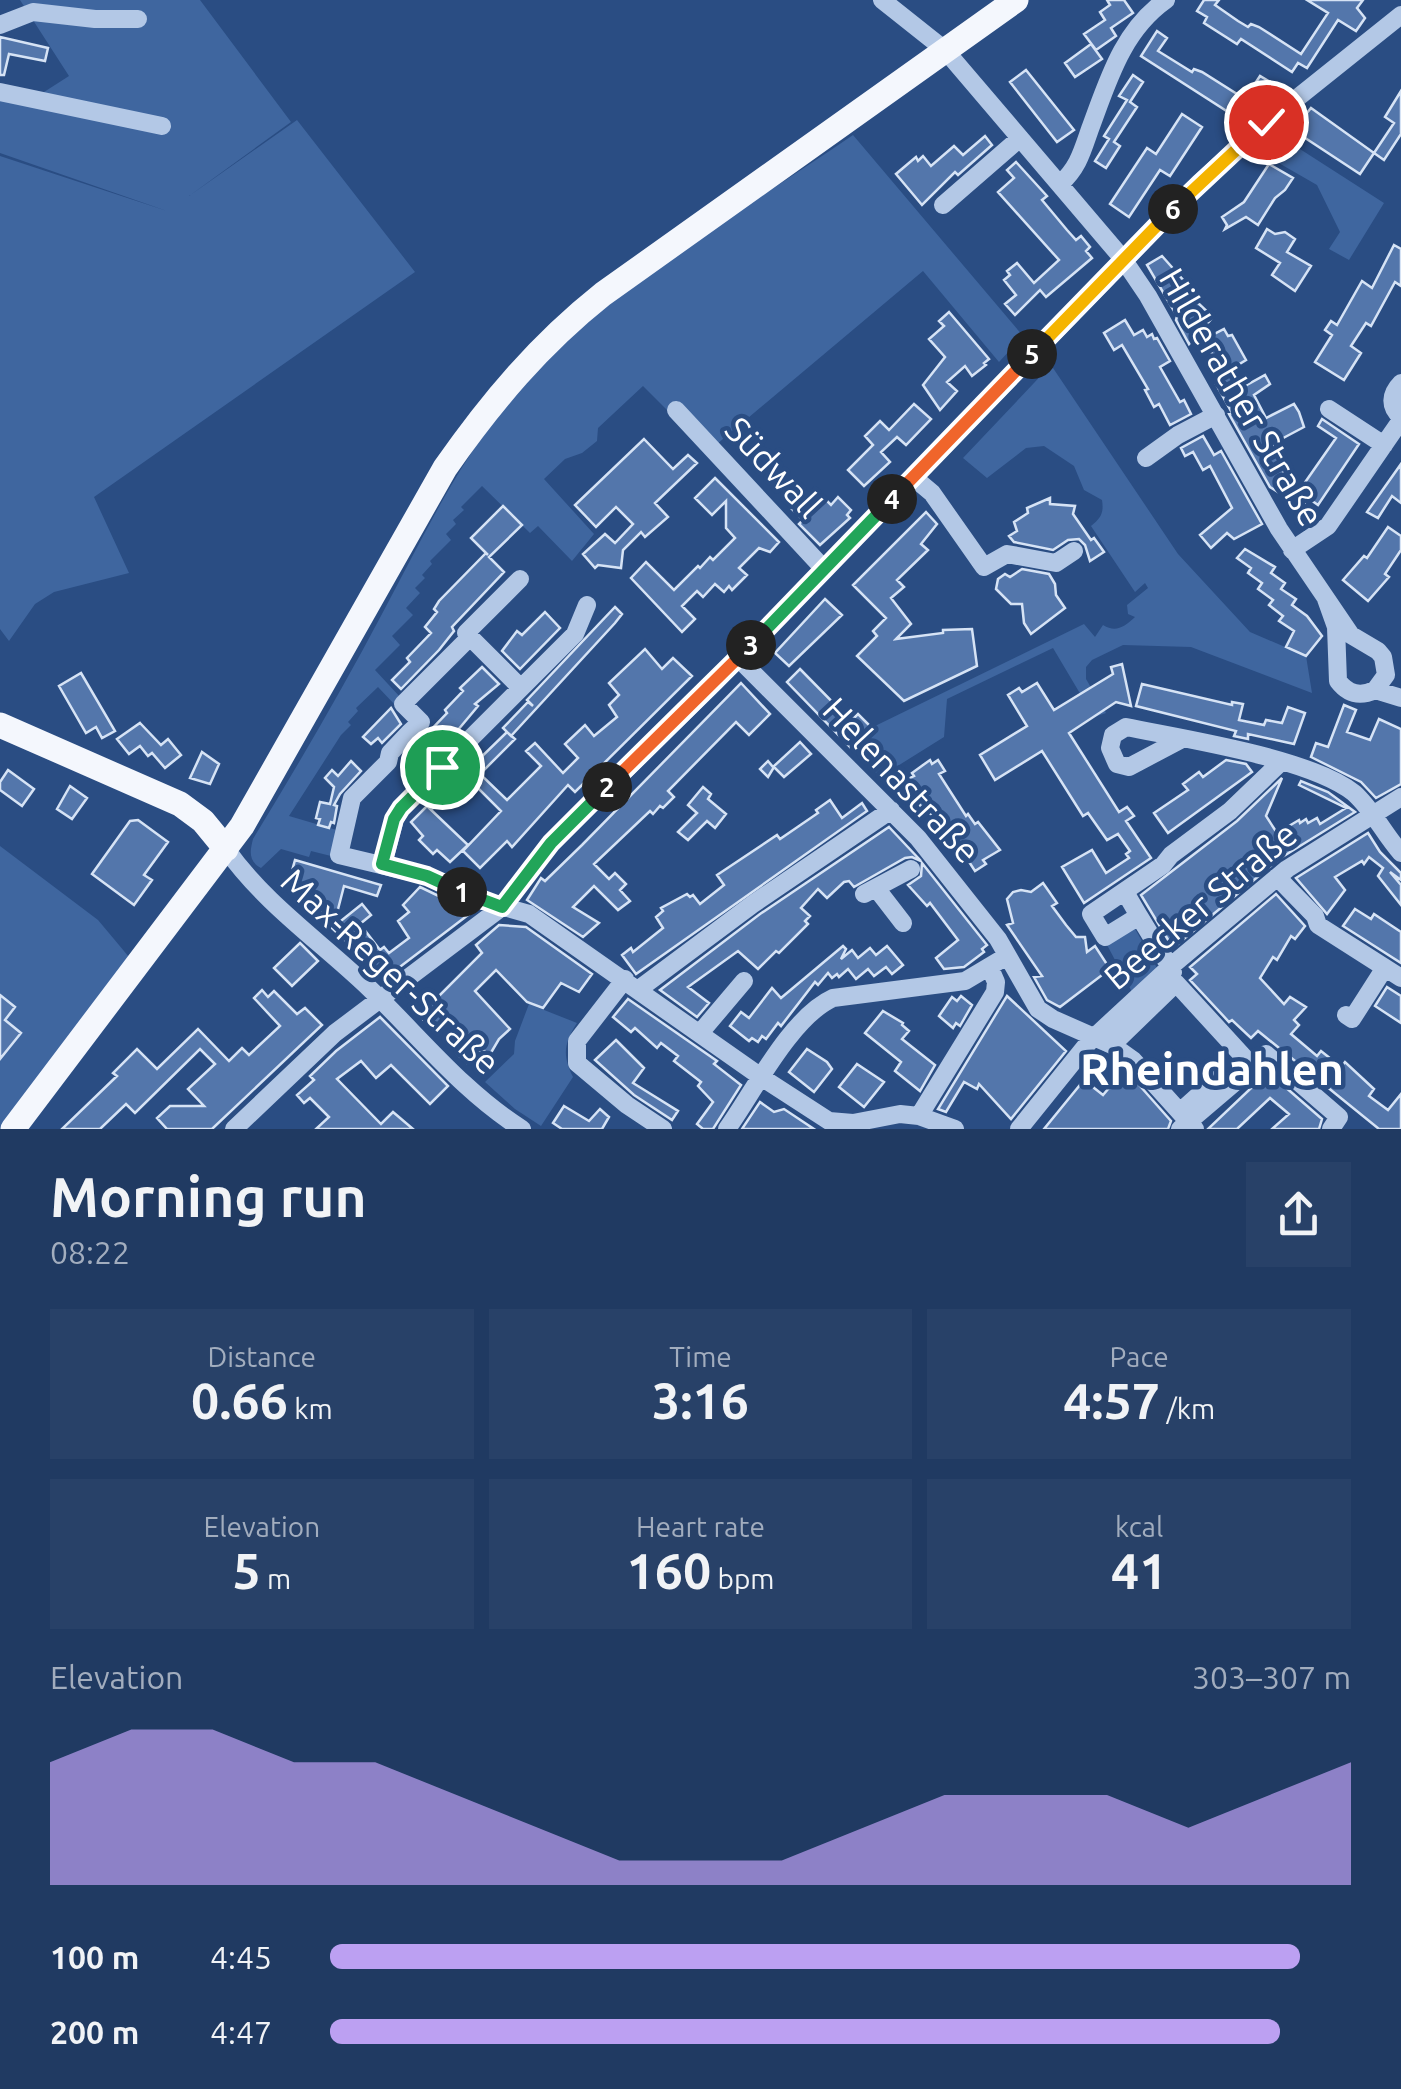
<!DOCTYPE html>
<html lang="en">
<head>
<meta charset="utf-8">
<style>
	body { margin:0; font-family:Ubuntu,sans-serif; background:#284168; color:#f1f3f6; height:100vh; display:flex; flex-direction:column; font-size:38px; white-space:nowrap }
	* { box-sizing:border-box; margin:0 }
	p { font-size:32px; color:#a2adbe }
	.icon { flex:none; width:55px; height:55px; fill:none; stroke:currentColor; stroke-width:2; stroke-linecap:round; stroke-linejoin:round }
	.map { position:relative; height:1129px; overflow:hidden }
	.sheet { display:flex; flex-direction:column; background:#203a62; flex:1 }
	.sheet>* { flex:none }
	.pin { position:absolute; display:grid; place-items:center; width:85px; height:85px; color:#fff; margin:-42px; border:5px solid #fff; border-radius:50%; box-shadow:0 2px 10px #0007 }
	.km { position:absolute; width:50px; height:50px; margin:-25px; border-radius:50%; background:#222; color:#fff; font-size:28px; line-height:50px; text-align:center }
	.round { display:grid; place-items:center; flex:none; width:105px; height:105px; border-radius:0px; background:#284168 }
	.summary { display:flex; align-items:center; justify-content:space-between; height:170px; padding:0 50px }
	h1 { font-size:55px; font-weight:600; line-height:75px }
	.metrics { display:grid; grid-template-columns:repeat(3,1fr); gap:15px; height:170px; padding:10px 50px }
	.metrics div { display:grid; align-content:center; border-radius:0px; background:#284168; text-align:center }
	.metrics b { font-size:50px; font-weight:600 }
	.metrics small { font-size:28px; font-weight:400 }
	.metrics p { font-size:28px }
	.chart { height:280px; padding:20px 50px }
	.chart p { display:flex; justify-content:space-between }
	.chart svg { width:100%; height:180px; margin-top:10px; fill:#bca0f2; opacity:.7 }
	ul { padding:0 50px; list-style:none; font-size:32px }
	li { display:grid; grid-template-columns:160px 120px 1fr; align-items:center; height:75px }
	li i { height:25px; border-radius:12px; background:#bca0f2 }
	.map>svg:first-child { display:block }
	.green { fill:#3f669f }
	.building { fill:#5376ab; stroke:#d6e3f5; stroke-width:2.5 }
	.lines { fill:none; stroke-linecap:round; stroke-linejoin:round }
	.minor { stroke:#b3c8e6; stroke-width:18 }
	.major { stroke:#f4f7fd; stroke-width:25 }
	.split-1-casing { stroke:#fff; stroke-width:20 }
	.split-2-casing { stroke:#fff; stroke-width:20 }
	.split-3-casing { stroke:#fff; stroke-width:20 }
	.split-4-casing { stroke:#fff; stroke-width:20 }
	.split-5-casing { stroke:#fff; stroke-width:20 }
	.split-6-casing { stroke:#fff; stroke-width:20 }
	.split-7-casing { stroke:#fff; stroke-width:20 }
	.split-1 { stroke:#22a559; stroke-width:12 }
	.split-2 { stroke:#22a559; stroke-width:12 }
	.split-3 { stroke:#f0652b; stroke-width:12 }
	.split-4 { stroke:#22a559; stroke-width:12 }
	.split-5 { stroke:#f0652b; stroke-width:12 }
	.split-6 { stroke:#f5b400; stroke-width:12 }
	.split-7 { stroke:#f5b400; stroke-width:12 }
	.labels { text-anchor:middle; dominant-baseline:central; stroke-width:9; stroke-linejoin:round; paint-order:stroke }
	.street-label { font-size:35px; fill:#fff; stroke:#2a4d83 }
	.district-label { font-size:45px; font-weight:bold; fill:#fff; stroke:#2a4d83 }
</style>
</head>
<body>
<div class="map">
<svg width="1401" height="1129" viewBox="0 0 1401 1129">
	<rect width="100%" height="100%" fill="#2a4d83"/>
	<path class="green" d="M20,0h180l91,122 -102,74 108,-76 118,152 -321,225 35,76 -75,19 -19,12 -26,37 -9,-12v-473l167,55 -167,-58v-59l30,7 39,-25z
		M1275,133l109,70 -35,57 -20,-11 11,-17 -23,-47 -61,-35z
		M853,135l170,201 -24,26 -76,-91 -206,173 -39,-43 -11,9 -24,-24 -45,42 -1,13 -15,12 -17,6 -21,20 50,55 -22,27 -34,-35 -8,7 -48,-47 -21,21 3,3 -11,10 3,4 -10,10 5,6 -21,21 2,3 -10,11 3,3 -10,10 5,5 -14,15 7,7 -21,21 8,9 -25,25 26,28 -6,7 -17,-18 -22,21 2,3 -10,11 3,3 -10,10 -52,81 51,15 -9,25 -20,-5 -2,6 -28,-8 -20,19c-13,-7 -11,-17 -8,-29 45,-74 89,-149 129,-225 38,-71 73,-146 124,-209 88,-109 232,-191 347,-270z
		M1051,365l127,189 72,78 56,24 6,37 -121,-46 -68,-2 -31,15 -6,7v12l20,34 -12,4 -41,-69 -106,51 -3,38 -64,40 -29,-30 22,-20 211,-103 11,13 8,-12c13,8 21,2 32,-8l-7,-3 -1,-9 21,-17 -3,-5 -10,9 -44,-66c10,-8 13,-13 11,-26l-18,-10 -10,-24 -30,-20 -18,2 -39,30 -24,-20z
		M0,846l98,74 31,37 -129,172z
		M1134,927l23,41 -25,24 -26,-49z
		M529,1004l48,19c-13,20 -15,32 -4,54l-32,49 -26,-17 -30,-27 29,-28 1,-13z"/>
	<path class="building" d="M1107,0h17l9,13 -22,15 5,8 -20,14 -12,-16 21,-14 -5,-8 10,-7z
		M1204,0h15l-4,5 23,16 10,6 3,-3 8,3 42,27 27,-41 -21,-13h56l-6,8 8,10 -9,13 -18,-11 -31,48 -9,-5 -6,9 -51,-33 -4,5 -33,-21 3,-6 -10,-6z
		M1157,31l10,7 -9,13 34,21 2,-3 8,3 43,27 15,-23 10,6 -17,27 -8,-5 -9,13 -95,-61z
		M0,37l48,11 -3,13 -36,-7 -5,21h-4z
		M1091,44l11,15 -27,18 -10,-14z
		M1026,70l48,60 -17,12 -47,-60z
		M1133,75l10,7 -13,20 7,5 -23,35 6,4 -14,22 -11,-7 14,-22 -5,-3 23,-36 -8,-4z
		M1401,91v43l-17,26 -10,-7 20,-30 -9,-6z
		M1311,108l63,45 -14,21 -67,-44z
		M1182,114l20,13 -32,49 -10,-6 -31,47 -19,-13 37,-56 9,6z
		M985,136l7,9 -34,30 -3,-3 -33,33 -26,-31 20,-17 2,4 5,-5 8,10 23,-20 9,9z
		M1016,162l31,34 -5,4 25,30 9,10 5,-4 9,11 -4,4 6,7 -46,39 -6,-7 -25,25 -10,-11 11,-9 -12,-15 6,-5 -3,-4 10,-8 17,20 25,-23 -61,-68 16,-14 -7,-8z
		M1269,164l24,14 -8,12 -10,8 -17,27 -12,-8 -21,12 2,-4 -5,-8 22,-15z
		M1267,229l8,5 10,-2 10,7 -8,13 24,14 -16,25 -23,-16 8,-12 -24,-15z
		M1394,245l7,4v37l-6,-4 -24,44 -5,-3 -15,23 10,7 -17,27 -29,-18 17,-27 -7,-5 6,-9 6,4 25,-44 10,7z
		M1162,256l24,27 -6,3 33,31 -24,27 -13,-24 1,-4 -30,-51z
		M949,312l40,47 -5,4 2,2 -14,11 -7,-10 -18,16 10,9 -17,19 -17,-25 22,-28 -16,-18 15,-13 -5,-5z
		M1125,320l9,15 9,-5 4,7 5,-3 2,5 3,-1 13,23 -10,6 20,35 4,-2 7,14 -21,11 -11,-21 -5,3 -9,-17 3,-1 -26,-44 -8,5 -10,-17z
		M1224,329l4,7 4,-1 14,25 -13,8 10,19 22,-12 5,9 -16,11 12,23 28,-14 5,8 5,15 -32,17 7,14 10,6 -9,14 19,13 37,-53 -18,-12 4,-7 37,25 -41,61 -10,-7 -6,9 -32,-20 -41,-73 3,-1 -16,-29 6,-3 -5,-7 5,-3 -12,-21 -11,-8z
		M914,404l17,15 -25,26 -9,-8 -16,15 9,10 -26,24 -16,-16 25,-25 -8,-9 15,-15 9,9z
		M1203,436l11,19 7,-4 41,73 -28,15 -7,-6 -16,15 -11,-13 32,-27 -22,-42 -7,4 -10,-18 -8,4 -4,-8z
		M644,439l29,30 15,-14 9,8 -42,40 13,14 -23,20 -4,-5 -18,18 -2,18 -23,-3 -3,3 -12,-14 22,-20 10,9 18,-19 -17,-17 -20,20 -21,-22z
		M1401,464v39l-9,-7 -14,22 -11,-6z
		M715,478l64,64 -9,10 -11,-4 -20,20 8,7 -15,15 -3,-4 -5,6 -9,-8 -12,13 -6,-6 -15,15 13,13 -13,13 -51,-54 15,-16 28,28 24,-24 2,2 10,-11 3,3 22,-22 -9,-10v-27l-14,14 -17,-17z
		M815,489l16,16 7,-8 13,13 -4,5 3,3 -30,27 -21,-21 4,-4 -11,-11z
		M1050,498v6l25,2 -2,8 18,26 3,-2 10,14 -14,9 -5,-16 -6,-6 -11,1 -15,10 -39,-8 -5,-6 8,-5 -3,-9 14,-9 -1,-5z
		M503,506l19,19 -33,32 15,15 -52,55 2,4 -15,19 -38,39 -9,-9 18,-18 -3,-4 24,-25 -6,-6 12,-15 -3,-3 5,-8 47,-48 2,2 -17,-17z
		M926,512l11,12 -16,20 7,6 -31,30 7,7 -13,11 20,26 -15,15 47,-6v-3l29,-1 5,37 -73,35 -47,-45 20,-20 -4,-5 13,-13 -33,-33z
		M1388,527l13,9v14l-16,24 4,3 -21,24 -25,-21 21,-24 3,2z
		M1245,549l30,18 -4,6 14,10 -4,6 15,10 -4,6 15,11 15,20 -16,20 -20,-9 8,-16 -15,-10 4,-5 -14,-11 4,-5 -15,-11 4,-6 -14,-10 3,-5 -14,-10z
		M1022,569l27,5 6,10 1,11 9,13 -34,26 -7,-11 -2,-19h-11l-15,-15 2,-10 7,-5 5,3z
		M825,599l17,16 -53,51 -14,-13z
		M615,607l7,7 -7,9 -104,113 -8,-8 25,-26 5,4 -6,-6z
		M545,612l15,16 -40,41 -18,-18 15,-20 5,4z
		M645,649l17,20 11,-11 19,18 -117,116 -7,-7 -56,62 -5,-6 -27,27 -17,-17 38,-40 -35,-35 -33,32 -7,-7 39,-39 6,5 36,-35 8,7 -35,35 27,26 34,-34 -15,-15 9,-8 28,30 15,-15 -13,-14 20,-19 9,11 23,-19 -8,-12 10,-10 -10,-12z
		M1122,664l9,42 -15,-4 -47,31 50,79 8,-5 7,9 -8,5 25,37 -67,45 -22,-36 30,-17 14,23 23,-15 -3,-4 4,-3 -12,-17 -11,6 -19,-27 -5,3 -41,-65 -47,29 -15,-25 47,-29 -19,-31 11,-7 3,4 15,-9 17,27 59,-36 -2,-7z
		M482,667l17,17 -24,20 3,2 -36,43 -15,-15 20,-21 -2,-3 18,-19 -3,-3z
		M800,669l51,52 7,-7 13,13 -21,20 -63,-65z
		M81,673l34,58 -13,7 -6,-11 -10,6 -27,-47z
		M741,683l29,31 -21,21 -13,-13 -68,69 6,6 -11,11 -3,-2 -7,8 -3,-3 -56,53 15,15 6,-6 11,11 -6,6 10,11 -12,9 -24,-24 -21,21 26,16 -16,14 -56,-37 14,-22 4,3 37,-36z
		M1142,684l90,21v-3l11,2 -4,16 25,5 2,-5 16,3 6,-16 17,6 -11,31 -46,-10v5l-14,-3 2,-5 -100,-25z
		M1344,705l12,5 -9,22 23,8 9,-21 22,10v55l-25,14 -15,-16 -50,-25 5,-14 12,4z
		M391,708l10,16 -19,19 -4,-5 -7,6 -8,-7z
		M140,723l21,22 7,-6 13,16 -16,13 -13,-15 -4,3 -8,-10 -11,8 -12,-15z
		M800,742l11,12 -27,23 -10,-10 -6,10 -8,-8 8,-8 5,6z
		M202,752l17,12 -9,20 -20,-6z
		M930,760l2,4 6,-4 7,11 -6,3 27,42 2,-2 7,10 3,-2 22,28 -17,10 3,4 -11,7 -22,-34 -3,2 -11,-18 -3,2 -9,-15 -4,2 -9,-15 3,-2 -9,-14 6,-3 -2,-3z
		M1226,760l20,4 6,8 -84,61 -14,-20 34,-23 -5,-6 16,-12 4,5z
		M351,761l10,10 -21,23 -6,11 3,1 -3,17 -3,-1 -2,6 -11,-3 2,-6 -4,-1 4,-16 10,2 4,-17 -9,-9 7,-8 6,6z
		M8,770l26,19 -12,17 -22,-16v-8z
		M1282,778l-16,38 11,17 22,-13 1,3 6,-4 2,4 9,-5 3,6 26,-16 -47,-23 2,-4 27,11 27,20 -76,47 -106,89 -32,-53 96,-74z
		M70,786l17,12 -15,21 -15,-10z
		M703,787l8,7 -3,5 18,15 -11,14 -8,-7 -19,19 -10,-8 19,-19 -9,-8z
		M830,800l12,18 20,-15 5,8 -231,163 -14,-19 9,-7 2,4 30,-24 -7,-11 7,-6 -2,-3 26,-14 3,3 3,-2 7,9 24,-19 -7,-10 60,-40 3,4 38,-26 -2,-3z
		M427,806l41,39 -18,17 -13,-12 -4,4 -14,-14 4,-4 -12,-14z
		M138,820l30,22 -24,33 8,5 -18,25 -42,-31 38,-53z
		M889,827l32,34 -9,-4 -7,1 -51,29 -5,-6 -5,1 -17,16 -9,-9 -17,19 9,8 -5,5 3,3 -29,29 -3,-2 -18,18 -20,-18 -50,36 21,16 -12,14 -37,-27 100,-76z
		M1368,833l12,19 21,21v7l-11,-8 11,13v20l-23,-29 5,-8 -14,-11 -5,7 -2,-3 -27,16 10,13 -18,24 -31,-36z
		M295,860l86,25 -4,11 -33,-10 -8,31 -27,-9 2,-9 -16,-4 5,-15 -10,-2z
		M922,863l65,82 -5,4 2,3 -20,15 -20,2 -8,-11 22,-18 -28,-37 -3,3 -19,-21 13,-9z
		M1043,883l14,20 -5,3 14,19 10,12h9l2,15 8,-6 15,23 -50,38 -13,-7 -13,-23 8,-1 -35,-51 6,-2 -6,-24 6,-7 8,-2 10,2z
		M420,887l52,25 -88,67 -25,-34 -5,4 -22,-21 30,-24 9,11 -11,9 20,26 4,-3 5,6 20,-15 -11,-17 11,-9 -6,-7z
		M1276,894l29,32 -10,13 -4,-3 -14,24 -4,-3 -13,21 24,26 6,-7 16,10 -12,13 5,5 -8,9 26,22 4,-5 20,16 4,-5 29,27 -5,7 19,14 13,-16v35h-22l-121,-98 -7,7 -19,-18 -3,2 -39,-42 7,-6 -7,-7z
		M1355,909l16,10 3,-5 27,18v31l-58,-37z
		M499,925l27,2 66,47 -13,18 -18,-9 -18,25 -16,-6 -31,-32 -21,21 35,38 -11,10 -10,17 -7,-8 -15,15 -10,-9 15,-15 -9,-10 -13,-12 -15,15 -18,-19 15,-15 2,3 48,-48 -6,-8z
		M300,943l18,18 -26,25 -18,-18z
		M843,946l3,3 -5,10 11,-9 6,8 12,-10 6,7 11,-9 16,19 -11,9 -6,-7 -12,9 -6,-7 -12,10 -8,-10 -9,8 -2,-3 -5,4 -4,-5 -10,12 -3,-3 -34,44 -3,-3 -12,16 -4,-3 -4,6 -6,-4 -3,3 -19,-15 11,-14 8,6 23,-30 9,10z
		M1387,987l14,9v27l-26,-17z
		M262,990l6,7 6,-6 23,23 8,-6 17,17 -110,104h-45l-10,-11 13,-12h34l-16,-17 27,-25 -15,-15 -65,64 -9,-9 -26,25h-38l55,-53 -4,-3 24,-24 20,20 41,-40 31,32 13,-13 7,7 31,-29 -26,-28z
		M0,995l15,12 -10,13 16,13 -21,26z
		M961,996l11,9 -12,21 -4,-3 -3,5 -14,-12 13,-19 5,4z
		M1007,996l59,55 -55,68 -32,-35 -2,5 -13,-7 -18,30 -8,-3z
		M628,999l89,62 -3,3 27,21 -28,44h-10l-6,-5 16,-22 -15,-16 3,-4 -27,-21 4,-5 -17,-13 -4,5 -22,-20 -4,4 -18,-15z
		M883,1011l20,12 -1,2 7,6 -7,8 33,26 -15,26 -25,-20 6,-9 -36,-29z
		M380,1017l68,69 -18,18 -39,-39 -15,13 -15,-17 -24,18 44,45 12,-12 20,17h-97l13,-12 -19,-19 -6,5 -7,-8 17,-15 -4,-4 26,-25z
		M616,1040l28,28 -11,15 45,28 -6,9 -38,-25 -39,-35z
		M807,1049l20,13 5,7 -18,23 -25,-20z
		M857,1064l27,18 -20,25 -25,-20z
		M1125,1069l46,52 -3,8h-124l40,-49 19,15z
		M1268,1072l54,47 -3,10h-47l17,-15 -19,-16 -33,31h-29z
		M760,1102l14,10 10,-3 30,20h-72z
		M564,1106l25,15 11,-12 9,8 -7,12h-40l-9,-6z"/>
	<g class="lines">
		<path class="minor" d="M882,0l63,50 178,209 25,37 131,233 72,106 27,16 5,6 3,18 -11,15c-15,7 -27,4 -37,-9l-2,-54 -10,-28
			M0,25l33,-13 62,7h43
			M0,92l162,34
			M1060,184c18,-16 22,-32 30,-55 18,-48 32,-98 76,-129
			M943,205l77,-67
			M1401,383c-11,11 -12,24 0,34
			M1329,409l55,36
			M676,410l148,159
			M1146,458l32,-23 38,-20
			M913,477l19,16 52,74 23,-13 49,9 18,-12
			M1292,550l36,-24 73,-106
			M470,637l51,51
			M738,658l180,180 80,101 40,70 15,10 59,26 21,15 62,69
			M1375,690l26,8
			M409,733l-19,20 -2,9 -36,36 -13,57 88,21 49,23 53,15 232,163 68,44 24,2 47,-9 19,2 36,13
			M1182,739l-53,28 -12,-3 -7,-16 3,-13 13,-8c58,12 184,31 228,66 19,17 30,41 47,60
			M442,767l-33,-34 12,-11 -18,-18 67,-67 -4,-4 54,-54
			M226,849c39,55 95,93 143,139 50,48 94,104 153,141
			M383,864l12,-45 6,-11 174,-174 12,-29
			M1277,877l38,39 3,9 83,53
			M876,888l27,35
			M1125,892l14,24 -34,21 -14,-23 72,-49 8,-10 59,-44 51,-49
			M864,894l47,-25
			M753,904l138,-94
			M1139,916l34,56
			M625,979l-48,62v22l50,42 36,24
			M639,989l114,-85
			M1346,1015l6,4 32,-50
			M700,1033l44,-52
			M1112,1045l64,-62 77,84 -73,62
			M1253,1067l13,-13 73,63 -8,12
			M1181,1111l38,-34
			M919,1116l76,-124 1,-10 -6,-14
			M234,1129l101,-96 167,-126 49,-64 165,-162 483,-498 67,-60 135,-108
			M727,1129c27,-38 64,-112 106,-131l132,-17 42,-25
			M1019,1129l70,-87 81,-75 117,-98 114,-72"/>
		<path class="major" d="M0,725l180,79 23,17 23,28
			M13,1129l229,-303 203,-358c46,-66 95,-124 158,-174l413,-294"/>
	</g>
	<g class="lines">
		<defs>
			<path id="split-1" d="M442,767l-41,41 -7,11 -12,45 45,12 35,16"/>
			<path id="split-2" d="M462,892l40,15 49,-64 56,-56"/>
			<path id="split-3" d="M607,787l144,-142"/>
			<path id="split-4" d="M751,645l141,-146"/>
			<path id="split-5" d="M892,499l140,-145"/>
			<path id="split-6" d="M1032,354l141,-145"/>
			<path id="split-7" d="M1173,209l93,-87"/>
		</defs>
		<use href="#split-1" class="split-1-casing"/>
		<use href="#split-2" class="split-2-casing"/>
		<use href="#split-3" class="split-3-casing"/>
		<use href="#split-4" class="split-4-casing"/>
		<use href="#split-5" class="split-5-casing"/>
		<use href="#split-6" class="split-6-casing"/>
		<use href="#split-7" class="split-7-casing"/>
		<use href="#split-1" class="split-1"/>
		<use href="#split-2" class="split-2"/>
		<use href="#split-3" class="split-3"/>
		<use href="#split-4" class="split-4"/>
		<use href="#split-5" class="split-5"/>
		<use href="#split-6" class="split-6"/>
		<use href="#split-7" class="split-7"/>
	</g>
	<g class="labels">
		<g class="street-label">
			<text transform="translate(1242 397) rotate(60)">Hilderather Straße</text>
			<text transform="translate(774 467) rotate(47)">Südwall</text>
			<text transform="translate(902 780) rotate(47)">Helenastraße</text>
			<text transform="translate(1200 905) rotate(-40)">Beecker Straße</text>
			<text transform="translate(391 971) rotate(43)">Max-Reger-Straße</text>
		</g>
		<g class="district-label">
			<text x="1212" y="1068">Rheindahlen</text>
		</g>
	</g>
</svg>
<div class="pin" style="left:442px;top:767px;background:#1e9e55"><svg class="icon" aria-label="arrive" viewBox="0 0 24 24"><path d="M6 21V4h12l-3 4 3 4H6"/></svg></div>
<div class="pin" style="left:1266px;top:122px;background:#d93025"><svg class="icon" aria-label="check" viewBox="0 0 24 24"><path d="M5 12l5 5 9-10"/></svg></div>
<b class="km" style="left:462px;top:892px">1</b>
<b class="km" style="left:607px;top:787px">2</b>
<b class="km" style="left:751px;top:645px">3</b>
<b class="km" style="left:892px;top:499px">4</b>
<b class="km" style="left:1032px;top:354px">5</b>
<b class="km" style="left:1173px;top:209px">6</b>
</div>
<section class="sheet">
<div class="summary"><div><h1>Morning run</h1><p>08:22</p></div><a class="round"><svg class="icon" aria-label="share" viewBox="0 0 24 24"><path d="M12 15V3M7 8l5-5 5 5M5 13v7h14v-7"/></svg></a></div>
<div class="metrics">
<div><p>Distance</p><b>0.66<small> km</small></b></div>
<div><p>Time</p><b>3:16</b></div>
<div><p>Pace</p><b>4:57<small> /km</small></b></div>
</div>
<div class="metrics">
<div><p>Elevation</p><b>5<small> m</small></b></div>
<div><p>Heart rate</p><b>160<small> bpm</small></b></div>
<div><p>kcal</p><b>41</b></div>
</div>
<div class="chart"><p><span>Elevation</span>303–307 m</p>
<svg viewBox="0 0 160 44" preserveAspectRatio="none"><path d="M0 44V14L10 6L20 6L30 14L40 14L50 22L60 30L70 38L80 38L90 38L100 30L110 22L120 22L130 22L140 30L150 22L160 14V44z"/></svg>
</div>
<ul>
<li><b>100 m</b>4:45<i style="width:95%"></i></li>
<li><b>200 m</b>4:47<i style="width:93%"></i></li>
</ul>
</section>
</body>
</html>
